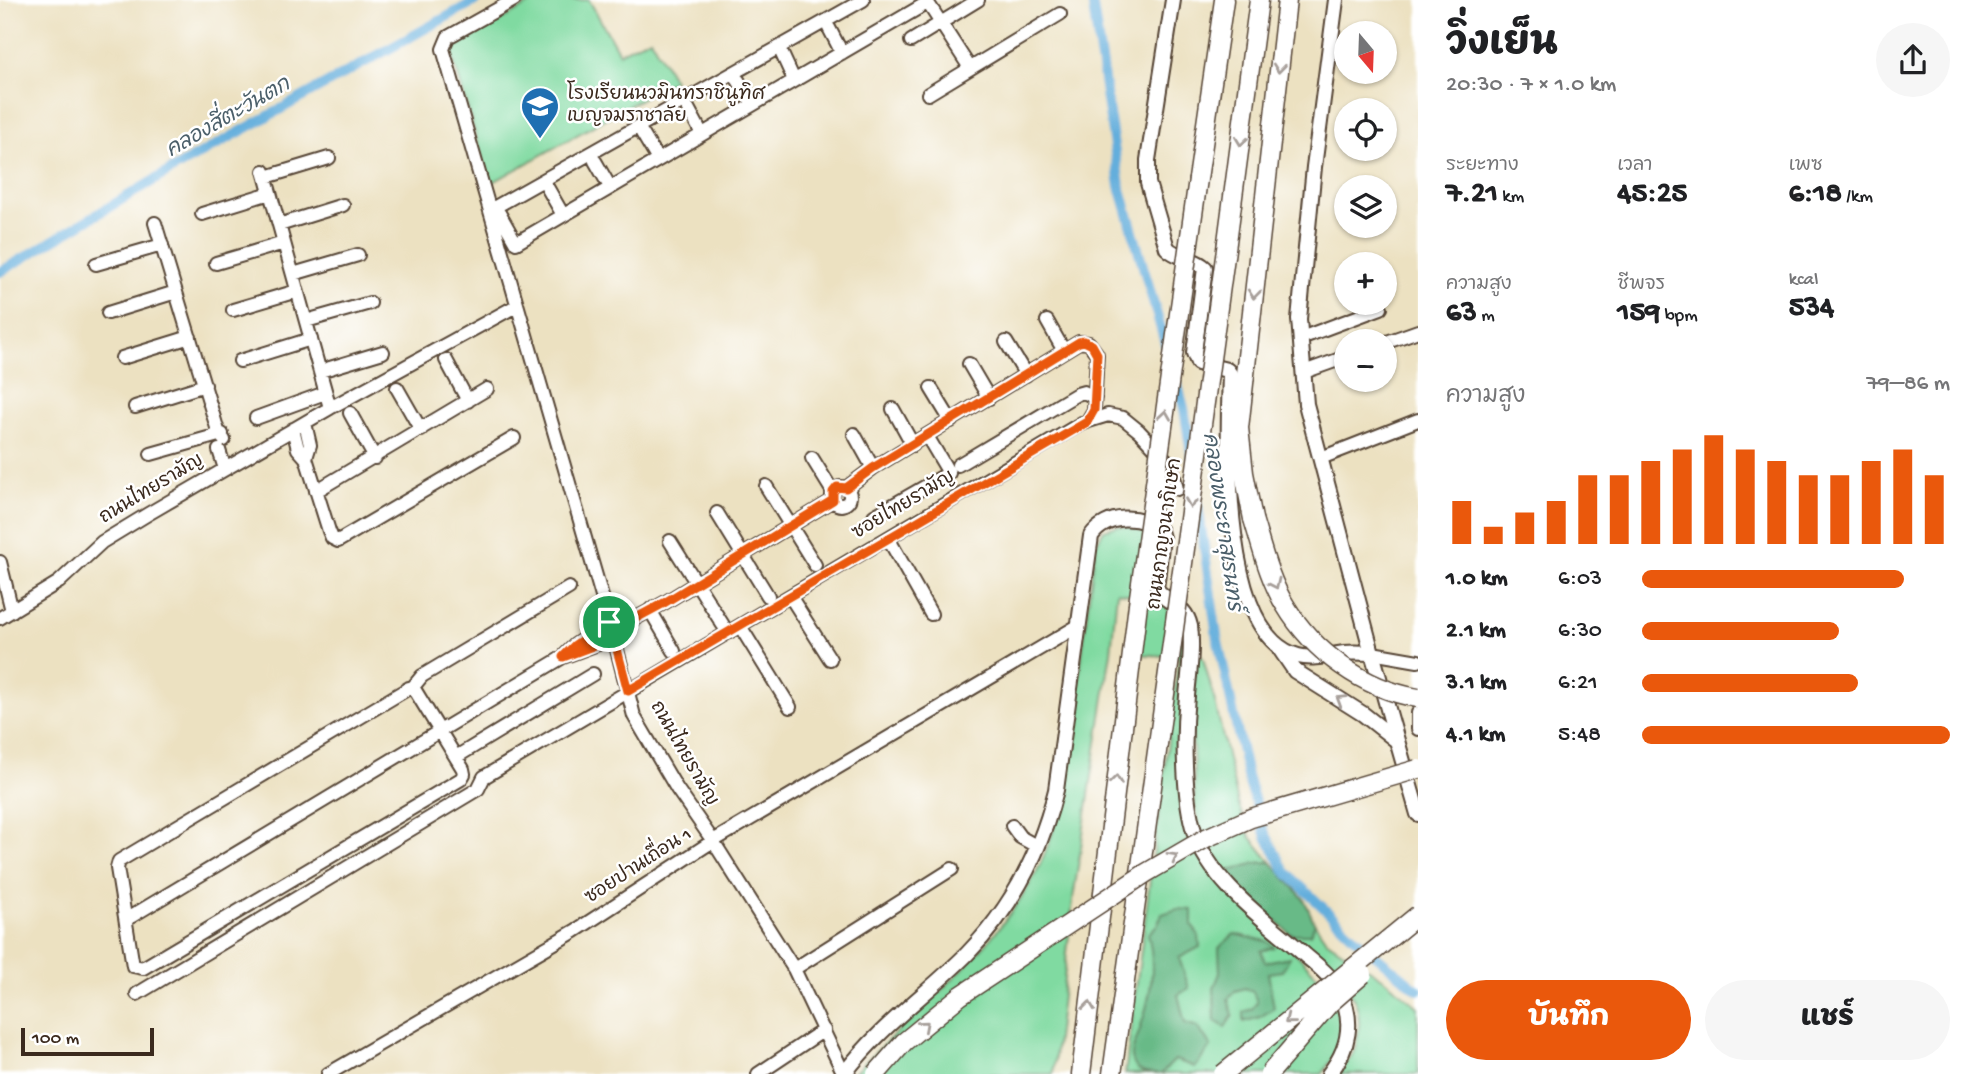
<!DOCTYPE html>
<html lang="th">
<head>
<meta charset="utf-8">
<style>
	body { margin:0; font-family:"Gochi Hand","Playpen Sans Thai",sans-serif; background:#f6f6f6; color:#202124; height:100vh; display:flex; flex-direction:column; font-size:26px; white-space:nowrap }
	* { box-sizing:border-box; margin:0 }
	p { font-size:23px; color:#757577 }
	.icon { flex:none; width:38px; height:38px; fill:none; stroke:currentColor; stroke-width:2; stroke-linecap:round; stroke-linejoin:round }
	.map { position:relative; flex:1; overflow:hidden }
	.drawer { display:flex; flex-direction:column; background:#fff; width:560px }
	.drawer>* { flex:none }
	.needle { width:46px; rotate:161deg }
	.controls { position:absolute; left:1334px; top:21px; display:grid; gap:14px }
	.controls a { display:grid; place-items:center; width:63px; height:63px; border-radius:50%; background:#fff; box-shadow:0 2px 5px #0004; font-size:35px }
	.scale { position:absolute; left:21px; bottom:18px; width:133px; box-sizing:border-box; padding-left:7px; border:4px solid #3b2a1e; border-top:0; font-size:19px; line-height:24px; white-space:nowrap; color:#3b2a1e; -webkit-text-stroke:5px #fff; paint-order:stroke }
	.pin { position:absolute; display:grid; place-items:center; width:60px; height:60px; color:#fff; margin:-30px; border:4px solid #fff; border-radius:50%; box-shadow:0 2px 7px #0007 }
	.round { display:grid; place-items:center; flex:none; width:74px; height:74px; border-radius:37px; background:#f6f6f6 }
	.summary { display:flex; align-items:center; justify-content:space-between; height:119px; padding:0 28px }
	h1 { font-size:38px; font-weight:800; line-height:52px }
	.stats { display:grid; grid-template-columns:repeat(3,1fr); gap:10px; height:119px; padding:7px 28px }
	.stats div { display:grid; align-content:center }
	.stats b { font-size:30px; font-weight:800 }
	.stats small { font-size:19px; font-weight:400 }
	.stats p { font-size:19px }
	.chart { height:196px; padding:14px 28px }
	.chart p { display:flex; justify-content:space-between }
	.chart svg { width:100%; height:126px; margin-top:7px; stroke:#ea580c; stroke-width:6 }
	.primary-button { display:flex; gap:14px; margin-top:auto; padding:14px 28px }
	.primary-button a { flex:1; height:80px; border-radius:42px; background:#ea580c; color:#fff; font-size:28px; font-weight:800; line-height:80px; text-align:center }
	.primary-button a+a { background:#f6f6f6; color:#202124 }
	ul { padding:0 28px; list-style:none; font-size:23px }
	li { display:grid; grid-template-columns:112px 84px 1fr; align-items:center; height:52px }
	li i { height:18px; border-radius:9px; background:#ea580c }
	main { display:flex; flex:1; min-height:0 }
	.map>svg:first-child { display:block }
	.green { fill:#80daa1; stroke:#5e8260; stroke-width:2 }
	.forest { fill:#68ba87; stroke:#527252; stroke-width:2 }
	.lines { fill:none; stroke-linecap:round; stroke-linejoin:round }
	.canal { stroke:#64aedc; stroke-width:10 }
	.minor-casing { stroke:#564536; stroke-width:16 }
	.major-casing { stroke:#564536; stroke-width:18 }
	.highway-casing { stroke:#564536; stroke-width:21 }
	.minor { stroke:#fff; stroke-width:12 }
	.major { stroke:#fff; stroke-width:14 }
	.highway { stroke:#fff; stroke-width:18 }
	.highway-bridge-casing { stroke:#564536; stroke-width:21; stroke-linecap:butt }
	.highway-bridge { stroke:#fff; stroke-width:18 }
	.oneway { stroke:#a79f9a }
	.route-casing { stroke:#fff; stroke-width:14 }
	.route { stroke:#ea580c; stroke-width:9 }
	.labels { text-anchor:middle; dominant-baseline:central; stroke-width:5; stroke-linejoin:round; paint-order:stroke }
	.poi-label { font-size:19px; fill:#3b2a1e; stroke:#fff; text-anchor:start }
	.street-label { font-size:19px; fill:#3b2a1e; stroke:#fff }
	.water-label { font-size:21px; font-style:italic; fill:#4b5f6a; stroke:#fff }
</style>
</head>
<body>
<main>
<div class="map">
<svg width="1418" height="1074" viewBox="0 0 1418 1074">
	<rect width="100%" height="100%" fill="#fff"/>
	<filter id="ink" filterUnits="userSpaceOnUse"><feTurbulence type="fractalNoise" baseFrequency=".0143" numOctaves="2"/><feDisplacementMap in="SourceGraphic" scale="14" xChannelSelector="R" yChannelSelector="G"/><feConvolveMatrix kernelMatrix="1 2 1 2 8 2 1 2 1" color-interpolation-filters="sRGB"/></filter>
	<filter id="wash" filterUnits="userSpaceOnUse"><feTurbulence type="fractalNoise" baseFrequency=".00686" numOctaves="4" result="noise"/><feDisplacementMap in="SourceGraphic" scale="28" xChannelSelector="R" yChannelSelector="G"/><feGaussianBlur stdDeviation="1.57" result="paint"/><feColorMatrix in="noise" values="0 0 0 0 0 0 0 0 0 0 0 0 0 0 0 0 0 1.4 0 .05"/><feComposite in="paint" operator="in"/></filter>
	<g filter="url(#wash)">
		<rect width="100%" height="100%" fill="#ece1c1"/>
		<path class="green" d="M537,0h52l30,53 31,-15 24,42 -184,104 -40,-135z
			M1117,526l12,1 25,9 -6,50 6,12 26,17 6,20 -6,63 16,152 139,144 11,29 -7,26 -17,25h-197l54,-417 -42,-3 7,-57 -27,-5 -6,60 -37,240 -21,182h-200c59,-59 127,-111 172,-182 37,-57 44,-128 52,-194 6,-52 12,-103 19,-154l8,-14z
			M1196,650l7,8 12,44 23,101 11,32 22,27 -15,1 -33,10 -13,-17 -10,-26 -5,-24 -3,-89z
			M1315,924l11,16 61,41 31,26v67h-79c6,-9 15,-19 17,-29 3,-11 4,-26 1,-38 -6,-22 -49,-59 -67,-73h19z"/>
		<path class="forest" d="M1271,862l33,37 11,25 -5,10h-20l-67,-61 33,-10z
			M1177,909l15,1v15l7,11 1,11 -21,11 10,30 -11,7 7,28 13,4 13,20 -16,20 -20,-7 -14,14c-13,0 -27,0 -29,-17 -1,-9 7,-22 9,-31 10,-31 15,-60 7,-92l9,-9 5,-11z
			M1234,934l32,7 8,6 -13,4 4,11 25,-5 -8,14 -14,2 6,35 -14,9 -16,5v-10l8,-3 5,-7 -4,-10 -8,-4 -10,3 -7,8 5,16 -8,12 -10,-6 -1,-33 6,-15 -1,-25z"/>
		<g class="lines">
			<path class="canal" d="M1092,0l28,186 49,171
				M0,272l173,-103 304,-169
				M1175,375l9,33 8,51
				M1197,499l20,137 30,140 17,55 21,40 71,68 62,51"/>
		</g>
	</g>
	<g filter="url(#ink)">
		<g class="lines">
			<defs>
				<path id="minor" d="M514,0l-66,37 -5,12 171,589 20,78 43,73 36,52 81,128 50,105
					M926,0l44,68
					M829,28l13,25
					M911,41l67,-41
					M782,54l12,26
					M738,80l15,24
					M928,94l132,-80
					M688,108l14,26
					M642,133l16,27
					M595,161l15,26
					M264,171l66,237
					M266,177l63,-19
					M547,187l16,28
					M490,210l373,-210
					M499,213l17,30 411,-240
					M202,214l68,-21
					M155,223l63,208 6,9
					M279,225l64,-20
					M216,263l68,-20
					M96,264l66,-19
					M293,274l65,-19
					M233,310l64,-19
					M108,313l68,-21
					M306,321l64,-18
					M1047,321l17,30
					M1301,338l80,-30
					M1006,342l20,33
					M1384,343l34,-12
					M122,358l68,-21
					M446,360l22,41
					M240,361l71,-22
					M969,364l20,34
					M320,371l63,-19
					M1304,372l42,-15
					M397,388l24,42
					M931,388l20,33
					M135,407l70,-22
					M893,409l20,36
					M350,413l25,45
					M256,418l69,-25
					M305,423l5,22 -4,13
					M293,429l5,20 8,9 23,73 3,7 6,3 176,-103
					M854,434l19,34
					M219,450l6,19
					M151,454l71,-20
					M812,458l21,34
					M1321,458l97,-38
					M958,465l119,-71 7,-2 11,6
					M766,486l49,79
					M832 496a9 9 0 1 1 18 0a9 9 0 1 1-18 0Z
					M846,488l27,-20 206,-126 10,1 8,11 -3,56 -7,12
					M316,491l171,-102
					M717,513l51,83
					M874,516l75,-43 -22,-37
					M888,538l43,76
					M670,541l53,84
					M0,562l12,49
					M790,596l40,63
					M650,610l24,41
					M0,618l59,-36 43,-40 46,-28 182,-106 186,-102
					M740,626l50,81
					M612,631l52,-28 169,-103
					M1372,653l46,8
					M565,655l10,-10 34,-23
					M413,687l50,82 1,5 -3,5 -318,189 -10,-2 -16,-98 2,-7 290,-173z
					M413,687l9,-11 147,-88
					M1418,713v16
					M456,757l137,-83
					M1012,826l8,11 18,10
					M127,919l436,-262 51,-19
					M794,969l158,-100
					M137,994l341,-205 6,-12 598,-354 26,-8 15,3 16,13 32,34 6,24
					M328,1074l247,-143 138,-90 365,-215
					M758,1074l66,-44"/>
				<path id="major" d="M1173,0l-25,160v23l19,65c11,11 28,10 38,20l-11,85 4,10 29,7 3,4c-2,63 -11,261 68,282 16,4 31,-1 47,-3 9,-1 18,0 27,0
					M1336,0l-22,167 -15,152 7,85 66,249 46,161
					M1280,649l15,22 68,43 33,26
					M844,1074c34,-46 83,-80 123,-120 45,-46 74,-103 89,-164l35,-254c15,-22 50,-23 69,-5l2,7 -6,51c13,16 29,15 34,37 3,23 -1,47 -3,70 -4,38 -4,102 8,138 16,49 73,88 111,122 11,9 26,21 33,34 16,30 10,59 -10,84"/>
				<path id="highway" d="M1198,179l26,-179
					M1227,242l32,-242
					M1253,519l-9,-46 -5,-45 48,-428
					M1081,1074l57,-470
					M1112,1074l58,-416"/>
			</defs>
			<use href="#minor" class="minor-casing"/>
			<use href="#major" class="major-casing"/>
			<use href="#highway" class="highway-casing"/>
			<use href="#minor" class="minor"/>
			<use href="#major" class="major"/>
			<use href="#highway" class="highway"/>
			<defs>
				<path id="highway-bridge" d="M1253,519c9,29 16,60 32,86 28,47 79,84 133,93
					M1138,604l60,-425
					M1170,658l57,-416
					M876,1074l28,-32 56,-46 186,-123 60,-35 45,-20 167,-49
					M1223,1074l195,-159
					M1269,1074l61,-71 33,-29"/>
			</defs>
			<use href="#highway-bridge" class="highway-bridge-casing"/>
			<use href="#highway-bridge" class="highway-bridge"/>
		</g>
		<defs><path id="oneway-chevron" d="M-2-3.5L2.5 0L-2 3.5" fill="none" stroke-width="1.6" stroke-linecap="round" stroke-linejoin="round" transform="scale(1.75)"/></defs>
		<g class="oneway">
			<use href="#oneway-chevron" transform="translate(1279 68) rotate(96)"/>
			<use href="#oneway-chevron" transform="translate(1241 141) rotate(97)"/>
			<use href="#oneway-chevron" transform="translate(1254 294) rotate(96)"/>
			<use href="#oneway-chevron" transform="translate(1165 415) rotate(-82)"/>
			<use href="#oneway-chevron" transform="translate(1191 503) rotate(98)"/>
			<use href="#oneway-chevron" transform="translate(1275 584) rotate(65)"/>
			<use href="#oneway-chevron" transform="translate(1341 700) rotate(-148)"/>
			<use href="#oneway-chevron" transform="translate(1116 780) rotate(-83)"/>
			<use href="#oneway-chevron" transform="translate(1173 857) rotate(-30)"/>
			<use href="#oneway-chevron" transform="translate(1089 1006) rotate(-83)"/>
			<use href="#oneway-chevron" transform="translate(1289 1020) rotate(141)"/>
			<use href="#oneway-chevron" transform="translate(924 1025) rotate(-41)"/>
		</g>
	</g>
	<g class="lines" filter="url(#ink)">
		<defs>
			<path id="route" d="M1084,341l8,4 5,9 -3,56 -7,12 -459,269 -14,-53 -51,19 12,-12 34,-23 3,9 52,-28 169,-103v-8l4,-5 9,1 27,-20 206,-126z"/>
		</defs>
		<use href="#route" class="route-casing"/>
		<use href="#route" class="route"/>
	</g>
	<defs>
		<symbol id="school-pin" viewBox="-11 -11 22 30"><path d="M0 17L-7.5 6A9.5 9.5 0 1 1 7.5 6Z" fill="#1f6fb2" stroke="#fff"/><path d="M0-5L7-2L0 1L-7-2ZM-4 1L0 2.5L4 1V4Q0 6-4 4Z" fill="#fff"/></symbol>
	</defs>
	<g fill-rule="evenodd">
		<use href="#school-pin" x="518" y="84" width="44" height="60"/>
	</g>
	<g class="labels">
		<g class="poi-label">
			<text x="567" y="95">โรงเรียนนวมินทราชินูทิศ<tspan x="567" dy="22">เบญจมราชาลัย</tspan></text>
		</g>
		<g class="street-label">
			<text transform="translate(152 490) rotate(-31)">ถนนไทยรามัญ</text>
			<text transform="translate(904 506) rotate(-31)">ซอยไทยรามัญ</text>
			<text transform="translate(1166 534) rotate(-82)">ถนนกาญจนาภิเษก</text>
			<text transform="translate(683 754) rotate(60)">ถนนไทยรามัญ</text>
			<text transform="translate(639 867) rotate(-33)">ซอยปานเถื่อน 1</text>
		</g>
		<g class="water-label">
			<text transform="translate(229 119) rotate(-30)">คลองสี่ตะวันตก</text>
			<text transform="translate(1220 522) rotate(82)">คลองพระยาสุเรนทร์</text>
		</g>
	</g>
</svg>
<div class="controls">
<a><svg class="needle" viewBox="-14 -14 28 28"><path d="M0-13l5 13h-10z" fill="#e53935"/><path d="M0 13l5-13h-10z" fill="#757577"/></svg></a>
<a><svg class="icon" aria-label="locate" viewBox="0 0 24 24"><circle cx="12" cy="12" r="6"/><path d="M12 2v4M12 18v4M2 12h4M18 12h4"/></svg></a>
<a><svg class="icon" aria-label="layers" viewBox="0 0 24 24"><path d="M12 4l9 5-9 5-9-5zM3 14l9 5 9-5"/></svg></a>
<a>+</a>
<a>−</a>
</div>
<div class="scale">100 m</div>
<div class="pin" style="left:609px;top:622px;background:#1e9e55"><svg class="icon" aria-label="arrive" viewBox="0 0 24 24"><path d="M6 21V4h12l-3 4 3 4H6"/></svg></div>
</div>
<section class="drawer">
<div class="summary"><div><h1>วิ่งเย็น</h1><p>20:30 · 7 × 1.0 km</p></div><a class="round"><svg class="icon" aria-label="share" viewBox="0 0 24 24"><path d="M12 15V3M7 8l5-5 5 5M5 13v7h14v-7"/></svg></a></div>
<div class="stats">
<div><p>ระยะทาง</p><b>7.21<small> km</small></b></div>
<div><p>เวลา</p><b>45:25</b></div>
<div><p>เพซ</p><b>6:18<small> /km</small></b></div>
</div>
<div class="stats">
<div><p>ความสูง</p><b>63<small> m</small></b></div>
<div><p>ชีพจร</p><b>159<small> bpm</small></b></div>
<div><p>kcal</p><b>534</b></div>
</div>
<div class="chart"><p><span>ความสูง</span>79–86 m</p>
<svg viewBox="0 0 160 44" preserveAspectRatio="none"><path d="M5 44V29M15 44V38M25 44V33M35 44V29M45 44V20M55 44V20M65 44V15M75 44V11M85 44V6M95 44V11M105 44V15M115 44V20M125 44V20M135 44V15M145 44V11M155 44V20"/></svg>
</div>
<ul>
<li><b>1.0 km</b>6:03<i style="width:85%"></i></li>
<li><b>2.1 km</b>6:30<i style="width:64%"></i></li>
<li><b>3.1 km</b>6:21<i style="width:70%"></i></li>
<li><b>4.1 km</b>5:48<i style="width:100%"></i></li>
</ul>
<div class="primary-button"><a>บันทึก</a><a>แชร์</a></div>
</section>
</main>
</body>
</html>
